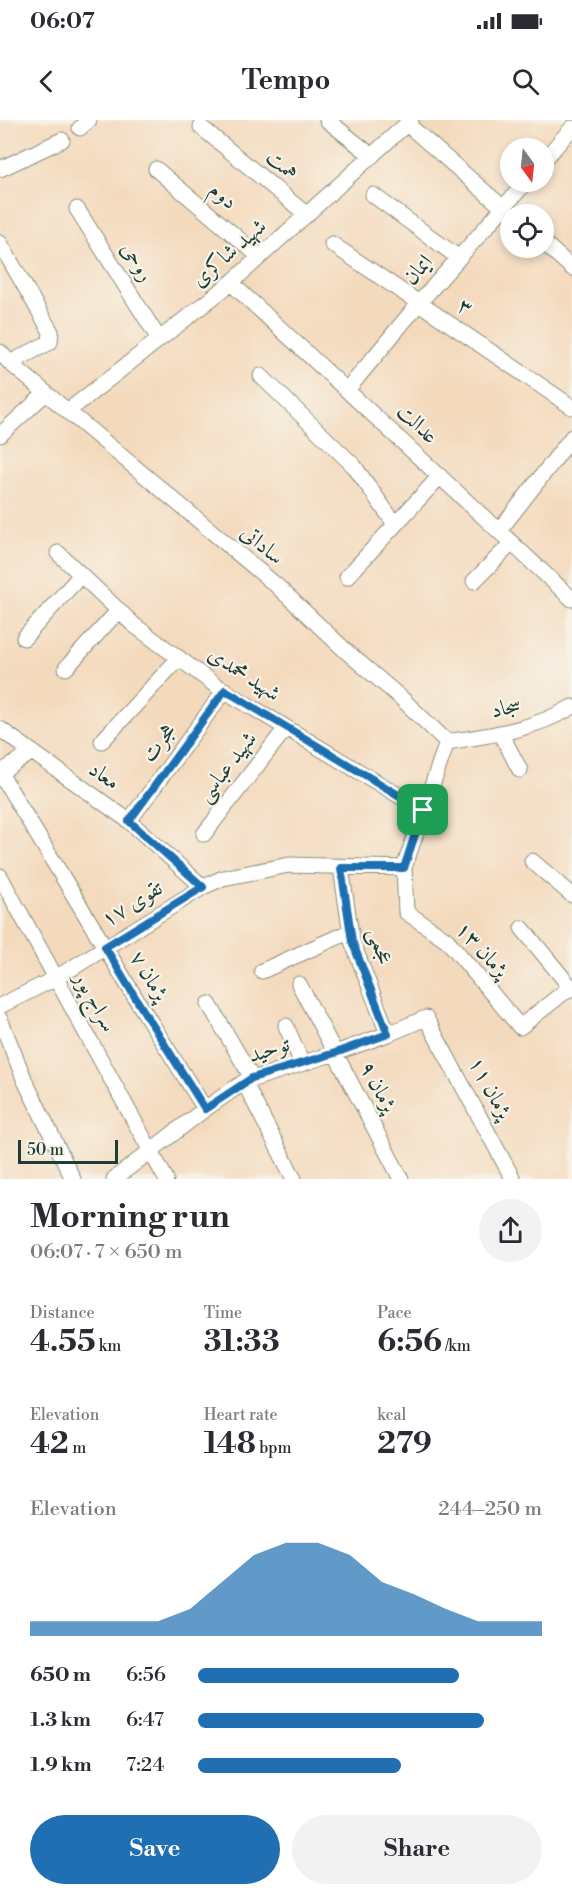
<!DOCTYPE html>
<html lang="en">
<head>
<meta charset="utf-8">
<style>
	body { margin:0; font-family:"Libre Bodoni",Amiri,serif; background:#f2f2f3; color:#2b2b33; height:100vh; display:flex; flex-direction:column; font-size:22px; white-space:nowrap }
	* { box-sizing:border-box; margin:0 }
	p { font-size:20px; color:#7c7c81 }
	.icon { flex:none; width:33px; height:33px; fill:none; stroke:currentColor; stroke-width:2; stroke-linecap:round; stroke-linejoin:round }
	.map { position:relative; height:1059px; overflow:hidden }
	.side { display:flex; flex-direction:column; background:#fff; flex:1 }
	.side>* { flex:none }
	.needle { width:39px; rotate:165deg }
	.fabs { position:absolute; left:500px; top:18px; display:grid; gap:12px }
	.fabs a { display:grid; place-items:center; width:54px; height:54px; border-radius:50%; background:#fff; box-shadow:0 3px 9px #0003; font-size:30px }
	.scale { position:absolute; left:18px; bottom:15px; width:100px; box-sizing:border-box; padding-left:6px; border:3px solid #1f3d34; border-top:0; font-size:16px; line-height:21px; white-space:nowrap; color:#1f3d34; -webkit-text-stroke:4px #f7f3e8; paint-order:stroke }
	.pin { position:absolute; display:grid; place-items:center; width:51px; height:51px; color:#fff; margin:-26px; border-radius:12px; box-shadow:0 3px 9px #0006 }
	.round { display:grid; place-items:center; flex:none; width:63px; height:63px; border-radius:32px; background:#f2f2f3 }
	.summary { display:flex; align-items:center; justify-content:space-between; height:102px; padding:0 30px }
	h1 { font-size:33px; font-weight:700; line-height:45px }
	.figures { display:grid; grid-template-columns:repeat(3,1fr); gap:9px; height:102px; padding:6px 30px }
	.figures div { display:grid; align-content:center }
	.figures b { font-size:30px; font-weight:700 }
	.figures small { font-size:16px; font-weight:400 }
	.figures p { font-size:16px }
	.chart { height:168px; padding:12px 30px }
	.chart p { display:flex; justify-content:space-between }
	.chart svg { width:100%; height:108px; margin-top:6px; fill:#1f6fb2; opacity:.7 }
	.primary-button { display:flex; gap:12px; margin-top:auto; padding:12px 30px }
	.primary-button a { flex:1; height:69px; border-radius:36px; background:#1f6fb2; color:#fff; font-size:24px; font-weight:700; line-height:69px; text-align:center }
	.primary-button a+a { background:#f2f2f3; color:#2b2b33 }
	ul { padding:0 30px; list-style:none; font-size:20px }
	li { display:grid; grid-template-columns:96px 72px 1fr; align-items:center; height:45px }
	li i { height:15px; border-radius:8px; background:#1f6fb2 }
	.status { display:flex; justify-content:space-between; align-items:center; height:42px; padding:0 30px; background:#fff; direction:ltr }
	.status svg { height:16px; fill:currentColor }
	header { display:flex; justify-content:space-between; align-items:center; height:78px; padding:0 30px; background:#fff; font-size:27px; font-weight:700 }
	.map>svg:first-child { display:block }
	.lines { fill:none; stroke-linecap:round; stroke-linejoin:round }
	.minor-casing { stroke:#8a8c78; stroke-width:17 }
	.minor { stroke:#fff; stroke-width:15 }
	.route-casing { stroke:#fff; stroke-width:12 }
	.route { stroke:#1f6fb2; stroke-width:8 }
	.labels { text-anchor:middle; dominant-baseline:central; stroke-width:4.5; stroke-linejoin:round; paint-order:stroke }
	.street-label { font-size:22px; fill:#1f3d34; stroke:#f7f3e8 }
</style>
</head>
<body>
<div class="status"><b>06:07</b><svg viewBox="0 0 49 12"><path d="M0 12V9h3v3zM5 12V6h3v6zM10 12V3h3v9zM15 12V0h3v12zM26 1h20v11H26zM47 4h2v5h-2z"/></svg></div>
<header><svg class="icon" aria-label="back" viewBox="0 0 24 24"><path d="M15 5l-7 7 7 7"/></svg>Tempo<svg class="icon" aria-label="search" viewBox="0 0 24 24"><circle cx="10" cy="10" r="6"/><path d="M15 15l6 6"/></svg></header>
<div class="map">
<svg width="572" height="1059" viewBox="0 0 572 1059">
	<rect width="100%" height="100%" fill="#f7f3e8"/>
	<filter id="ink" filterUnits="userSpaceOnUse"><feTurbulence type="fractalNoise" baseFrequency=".0167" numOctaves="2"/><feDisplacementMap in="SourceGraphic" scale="12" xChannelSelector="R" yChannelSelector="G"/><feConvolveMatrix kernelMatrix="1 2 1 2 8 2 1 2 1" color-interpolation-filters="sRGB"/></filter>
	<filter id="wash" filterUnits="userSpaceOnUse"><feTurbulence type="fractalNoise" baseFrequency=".008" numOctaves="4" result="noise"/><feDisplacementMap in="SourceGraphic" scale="24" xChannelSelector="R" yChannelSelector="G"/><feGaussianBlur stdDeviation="1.35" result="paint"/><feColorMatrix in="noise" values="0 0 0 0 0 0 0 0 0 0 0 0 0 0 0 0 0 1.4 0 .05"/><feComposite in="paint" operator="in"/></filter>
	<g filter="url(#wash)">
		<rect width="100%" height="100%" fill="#f4dabd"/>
	</g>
	<g filter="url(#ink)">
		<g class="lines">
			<defs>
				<path id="minor" d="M327,0l45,36
					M407,4l102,89
					M201,7l106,88
					M80,8l9,-8
					M543,41l29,-33
					M0,49l62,-29
					M156,49l104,88
					M373,75l86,63
					M77,89l82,130
					M543,122l29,26
					M0,123l51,89 -1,10 -40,21
					M332,124l240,163
					M231,163l341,316
					M0,232l10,11 267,223 70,66 54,46 46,44 -43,126 2,44 41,28 73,87 52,-41
					M261,256l93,90 41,58
					M347,270l72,-87 107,-121
					M68,291l163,-128 180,-163
					M0,315l46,-42
					M499,411l73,-94
					M58,433l76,72 81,60 208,125
					M347,457l93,-101
					M474,461l38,-38
					M24,518l57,-63
					M66,548l53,-58
					M0,609l129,92 74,66
					M501,614l19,36
					M102,621l77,-83
					M447,622c44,-7 86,-12 125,-35
					M0,653l138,229 67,107
					M0,653l32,-21
					M129,701l96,-131
					M204,714l82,-106
					M532,741l40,34
					M341,748l11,73 36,93
					M0,756l166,303
					M522,808l50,61
					M262,851l89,-40
					M299,864l102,195
					M209,884l43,74
					M0,886l56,-28 147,-91 20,-9 66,-13 115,3
					M0,899l25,62 48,98
					M286,906l16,37
					M244,962l50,97
					M114,1059l91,-70 39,-27 91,-29 53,-19 38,-16 87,161"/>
			</defs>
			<use href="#minor" class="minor-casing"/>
			<use href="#minor" class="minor"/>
		</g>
	</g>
	<g class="lines" filter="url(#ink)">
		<defs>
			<path id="route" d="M225,570l198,120 -19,58h-63l11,73 36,93 -53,19 -83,25 -47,31 -67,-107 -33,-55 98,-60 -74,-66z"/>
		</defs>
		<use href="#route" class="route-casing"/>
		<use href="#route" class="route"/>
	</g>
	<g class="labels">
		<g class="street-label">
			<text transform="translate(282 45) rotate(40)">همت</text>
			<text transform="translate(223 76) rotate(40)">دوم</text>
			<text transform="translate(229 133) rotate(-41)">شهید شاکری</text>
			<text transform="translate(137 142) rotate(58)">روحی</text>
			<text transform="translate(418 150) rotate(-49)">ایمان</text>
			<text transform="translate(465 187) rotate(34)">۳</text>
			<text transform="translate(417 304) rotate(43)">عدالت</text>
			<text transform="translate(262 425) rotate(40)">ساداتی</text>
			<text transform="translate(244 554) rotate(33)">شهید محمدی</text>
			<text transform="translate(506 588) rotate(-13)">سجاد</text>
			<text transform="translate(159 623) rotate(-54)">هجرت</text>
			<text transform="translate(227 647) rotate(-52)">شهید عباسی</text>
			<text transform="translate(104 656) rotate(35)">معاد</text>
			<text transform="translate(132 784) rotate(-32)">تقوی ۱۷</text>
			<text transform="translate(380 826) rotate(73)">عجمی</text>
			<text transform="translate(482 830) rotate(48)">پژمان ۱۳</text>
			<text transform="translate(149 856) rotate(59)">پژمان ۷</text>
			<text transform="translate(95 882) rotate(61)">سراج پور</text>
			<text transform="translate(269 930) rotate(-18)">توحید</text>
			<text transform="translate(378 967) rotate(62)">پژمان ۹</text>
			<text transform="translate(490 968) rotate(62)">پژمان ۱۱</text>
		</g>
	</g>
</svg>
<div class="fabs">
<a><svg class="needle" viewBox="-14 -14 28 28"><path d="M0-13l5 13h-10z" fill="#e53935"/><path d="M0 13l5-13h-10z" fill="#7c7c81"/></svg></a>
<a><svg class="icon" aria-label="locate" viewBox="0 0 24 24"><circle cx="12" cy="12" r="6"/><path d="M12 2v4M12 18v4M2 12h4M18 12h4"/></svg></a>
</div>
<div class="scale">50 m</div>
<div class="pin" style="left:423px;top:690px;background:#1e9e55"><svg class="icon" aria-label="arrive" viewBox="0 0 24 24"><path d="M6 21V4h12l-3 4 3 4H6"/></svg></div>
</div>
<section class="side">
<div class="summary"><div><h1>Morning run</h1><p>06:07 · 7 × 650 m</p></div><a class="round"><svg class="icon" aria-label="share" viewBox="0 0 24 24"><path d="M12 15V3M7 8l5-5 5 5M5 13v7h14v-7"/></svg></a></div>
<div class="figures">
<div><p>Distance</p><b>4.55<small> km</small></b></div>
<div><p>Time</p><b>31:33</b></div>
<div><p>Pace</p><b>6:56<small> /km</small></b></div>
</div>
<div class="figures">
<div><p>Elevation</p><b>42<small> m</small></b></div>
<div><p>Heart rate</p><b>148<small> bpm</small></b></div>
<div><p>kcal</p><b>279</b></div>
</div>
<div class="chart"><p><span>Elevation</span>244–250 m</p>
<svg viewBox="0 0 160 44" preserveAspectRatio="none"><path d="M0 44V38L10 38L20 38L30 38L40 38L50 33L60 22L70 11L80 6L90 6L100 11L110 22L120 27L130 33L140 38L150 38L160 38V44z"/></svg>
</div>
<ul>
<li><b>650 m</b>6:56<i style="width:76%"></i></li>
<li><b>1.3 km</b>6:47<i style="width:83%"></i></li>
<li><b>1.9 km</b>7:24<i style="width:59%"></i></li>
</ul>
<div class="primary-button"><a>Save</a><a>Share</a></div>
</section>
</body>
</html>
